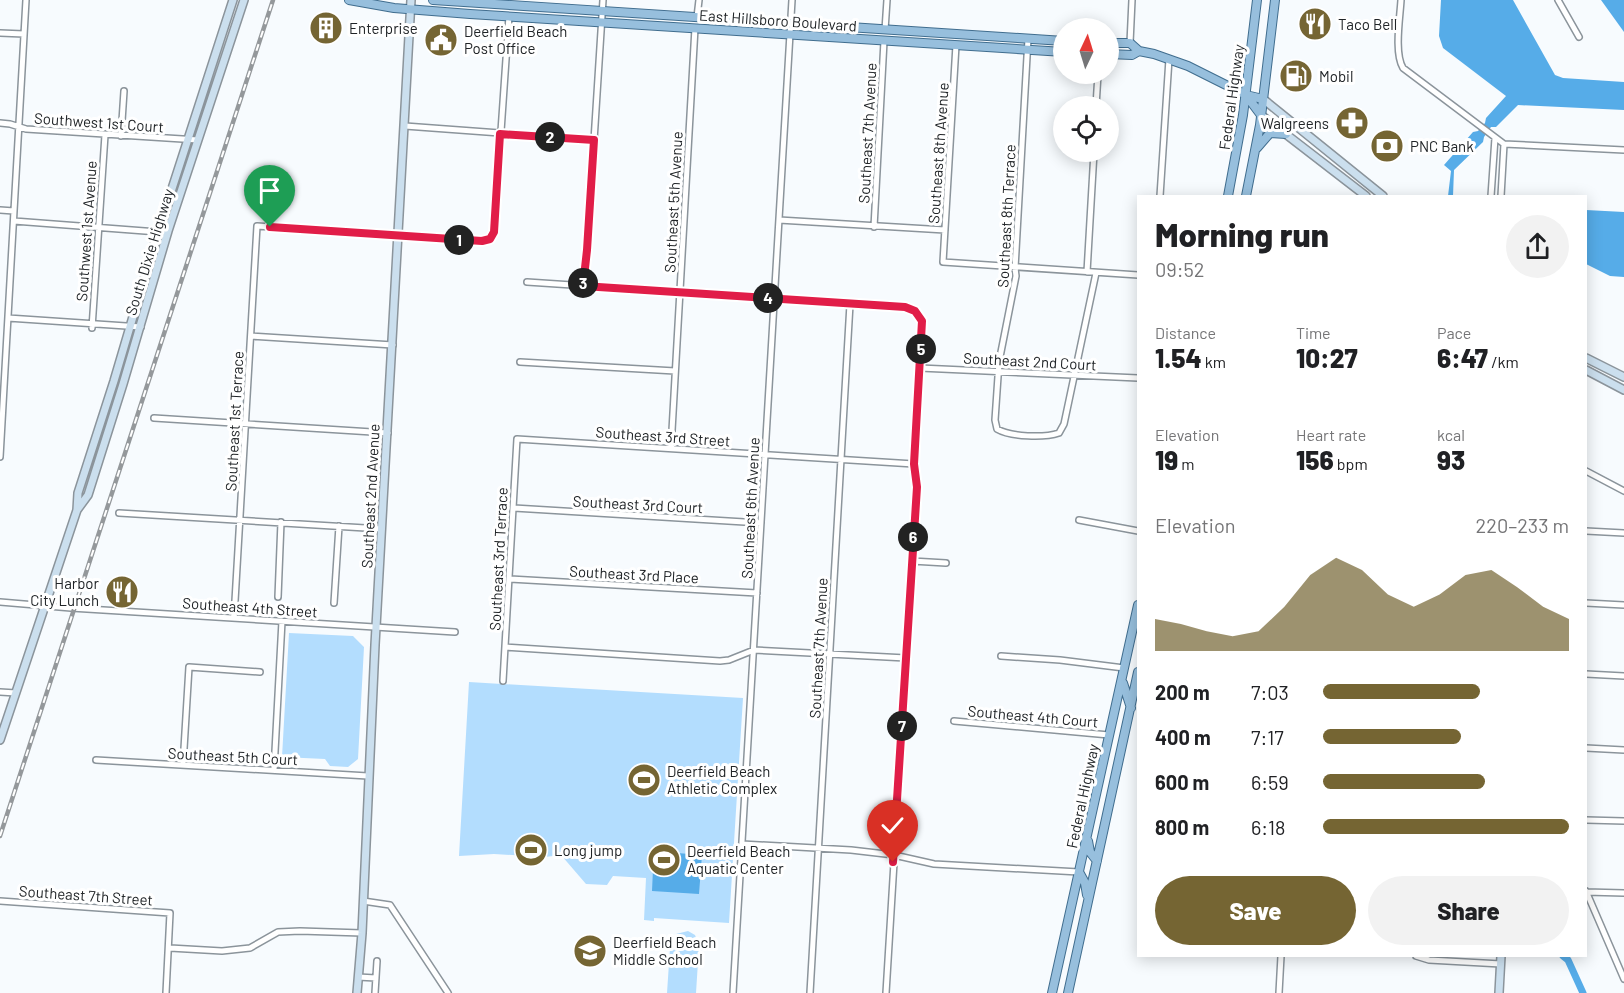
<!DOCTYPE html>
<html lang="en">
<head>
<meta charset="utf-8">
<style>
	body { margin:0; font-family:Barlow,sans-serif; background:#f2f2f2; color:#202124; height:100vh; display:flex; flex-direction:column; font-size:22px; white-space:nowrap }
	* { box-sizing:border-box; margin:0 }
	p { font-size:20px; color:#757577 }
	.icon { flex:none; width:33px; height:33px; fill:none; stroke:currentColor; stroke-width:2; stroke-linecap:round; stroke-linejoin:round }
	.map { position:relative; flex:1; overflow:hidden }
	.panel { position:absolute; left:1137px; top:195px; width:450px; height:762px; display:flex; flex-direction:column; background:#fff; border-radius:0px; box-shadow:0 3px 15px #0003 }
	.panel>* { flex:none }
	.needle { width:39px; rotate:4deg }
	.fabs { position:absolute; left:1053px; top:18px; display:grid; gap:12px }
	.fabs a { display:grid; place-items:center; width:66px; height:66px; border-radius:50%; background:#fff; box-shadow:0 3px 15px #0003; font-size:30px }
	.pin { position:absolute; display:grid; place-items:center; width:51px; height:51px; color:#fff; margin:-62px -26px; border-radius:50% 50% 50% 0; rotate:-45deg; box-shadow:0 0 6px #0007 }
	.pin .icon { rotate:45deg }
	.km { position:absolute; width:30px; height:30px; margin:-15px; border-radius:50%; background:#222; color:#fff; font-size:16px; line-height:30px; text-align:center }
	.round { display:grid; place-items:center; flex:none; width:63px; height:63px; border-radius:32px; background:#f2f2f2 }
	.overview { display:flex; align-items:center; justify-content:space-between; height:102px; padding:0 18px }
	h1 { font-size:33px; font-weight:800; line-height:45px }
	.metrics { display:grid; grid-template-columns:repeat(3,1fr); gap:9px; height:102px; padding:6px 18px }
	.metrics div { display:grid; align-content:center }
	.metrics b { font-size:26px; font-weight:800 }
	.metrics small { font-size:16px; font-weight:400 }
	.metrics p { font-size:16px }
	.chart { height:168px; padding:12px 18px }
	.chart p { display:flex; justify-content:space-between }
	.chart svg { width:100%; height:108px; margin-top:6px; fill:#756533; opacity:.7 }
	.button { display:flex; gap:12px; margin-top:auto; padding:12px 18px }
	.button a { flex:1; height:69px; border-radius:36px; background:#756533; color:#fff; font-size:24px; font-weight:800; line-height:69px; text-align:center }
	.button a+a { background:#f2f2f2; color:#202124 }
	ul { padding:0 18px; list-style:none; font-size:20px }
	li { display:grid; grid-template-columns:96px 72px 1fr; align-items:center; height:45px }
	li i { height:15px; border-radius:8px; background:#756533 }
	.map>svg:first-child { display:block }
	.green { fill:#b3ddfe }
	.water { fill:#56ace8 }
	.lines { fill:none; stroke-linecap:round; stroke-linejoin:round }
	.canal { stroke:#56ace8; stroke-width:7 }
	.street-casing { stroke:#8b949b; stroke-width:8 }
	.secondary-casing { stroke:#8b949b; stroke-width:10 }
	.primary-casing { stroke:#406d8e; stroke-width:10 }
	.street { stroke:#fff; stroke-width:5 }
	.secondary { stroke:#cbdfee; stroke-width:7 }
	.primary { stroke:#97bfdd; stroke-width:8 }
	.rail-casing { stroke:#94989b; stroke-width:4.5 }
	.rail { stroke:#fff; stroke-width:2; stroke-dasharray:7; stroke-linecap:butt }
	.route-casing { stroke:#fff; stroke-width:12 }
	.route { stroke:#e11d48; stroke-width:8 }
	.labels { text-anchor:middle; dominant-baseline:central; stroke-width:6; stroke-linejoin:round; paint-order:stroke }
	.street-label { font-size:15px; fill:#202427; stroke:#fff }
	.poi-label { font-size:15px; fill:#202427; stroke:#fff; text-anchor:start }
</style>
</head>
<body>
<div class="map">
<svg width="1624" height="993" viewBox="0 0 1624 993">
	<rect width="100%" height="100%" fill="#f7fbfe"/>
	<path class="green" d="M289,633l64,3 11,11 -6,112 -10,8 -18,-1 -5,-7 -43,-2z
		M469,682l274,16 -14,225 -75,-5v3l-10,-1 2,-42 -33,-2 -6,9 -21,-1 -25,-29 -16,2 -51,-3 -35,2z
		M688,931l7,4 4,11 -3,47h-29l3,-45 6,-14z"/>
	<path class="water" d="M1441,0h72l42,75 8,3 61,4v28l-106,-5 -22,22h-5l-7,10 -1,5 -29,28 -1,26h-5l3,-25 -7,-6 29,-33 5,-1 7,-8 1,-5 20,-22 -63,-48 -4,-12z
		M1601,0h23v32z
		M1586,210l38,2v65l-14,-1 -24,-12z
		M677,853l25,2 -3,39 -47,-3 1,-22 23,1z"/>
	<g class="lines">
		<path class="canal" d="M1563,956l5,4 15,33"/>
		<defs>
			<path id="street" d="M1401,0c-1,18 -7,53 2,68l101,76
				M1558,0l21,37
				M697,17l2,-17
				M885,30l2,-30
				M0,33l24,1
				M1028,39l-13,229 1,8 -17,86 -4,58 2,9c14,8 47,9 62,4l5,-9 32,-151
				M1130,43l2,-43
				M956,45l-13,217 195,13
				M1096,106l2,-32
				M0,123l10,1 16,5 172,11
				M405,126l189,14
				M121,136l3,-45
				M1504,144l120,6
				M1160,196l9,-137
				M1491,196l4,-58
				M1501,196l3,-52
				M0,210l14,1
				M779,220l166,10
				M14,221l144,11
				M874,227l10,-186
				M1087,272l7,-120
				M527,282l378,25 10,4 7,10 -8,143 3,23 -31,506
				M583,287l4,-37 16,-250
				M8,318l133,9
				M92,328l13,-193
				M251,336l142,9
				M520,362l155,9
				M920,368l218,10
				M154,418l234,15
				M671,448l24,-420
				M0,457l26,-457
				M1586,471l38,20
				M514,508l247,15
				M119,513l263,16
				M1079,520l59,11
				M1586,531l38,2
				M912,561l34,2
				M510,579l247,14
				M278,597l3,-75
				M0,602l71,6 384,24
				M334,603l5,-77
				M1586,603l38,2
				M234,618l23,-392 225,15 8,-2 4,-7 15,-216
				M505,647l215,14 9,-1 25,-10 152,8
				M1001,656l59,4 64,8
				M1586,674l38,2
				M503,681l14,-242 397,25
				M0,692l16,1
				M954,721l155,14
				M1586,748l38,2
				M96,760l272,16
				M183,765l6,-98 71,5
				M274,770l8,-149
				M1586,820l38,1
				M742,844l109,6 43,5 40,9 145,8
				M1586,891l38,88
				M1586,892l38,1
				M0,901l170,12 -4,80
				M363,901l27,4 58,88
				M170,948l52,3 28,-3 28,-16 22,-1 62,2
				M1416,956l13,4 72,4
				M358,977l18,1
				M375,993l2,-32
				M733,993l59,-993
				M810,993l40,-689
				M1279,993l2,-37"/>
			<path id="secondary" d="M1263,99l120,97
				M1261,115l105,81
				M1586,358l38,19
				M1586,370l38,20
				M77,510l11,-15 35,-111 45,-153 76,-231
				M0,740l77,-230 1,-17 36,-112 44,-149 75,-232
				M357,993l5,-60 13,-288 36,-645
				M1499,993l2,-37"/>
			<path id="primary" d="M349,0l45,8 76,6 594,38
				M433,0l631,41
				M1108,43h22l9,8 15,3 34,12 58,29 17,4
				M1108,54l24,1 7,-4
				M1246,95l15,20
				M1257,148l13,-15 16,1
				M1228,196l15,-81 14,-115
				M1246,196l14,-71 15,-125
				M1123,683l8,25
				M1088,841l2,11 7,9
				M1079,872l6,11 2,12
				M1052,993l86,-388
				M1068,993l70,-321"/>
		</defs>
		<use href="#street" class="street-casing"/>
		<use href="#secondary" class="secondary-casing"/>
		<use href="#primary" class="primary-casing"/>
		<use href="#street" class="street"/>
		<use href="#secondary" class="secondary"/>
		<use href="#primary" class="primary"/>
		<defs>
			<path id="rail" d="M0,836l273,-836"/>
		</defs>
		<use href="#rail" class="rail-casing"/>
		<use href="#rail" class="rail"/>
	</g>
	<g class="lines">
		<defs>
			<path id="route" d="M270,227l212,14 8,-2 4,-7 6,-98 94,6 -7,110 -4,36 322,21 10,4 7,10 -8,143 3,23 -24,375"/>
		</defs>
		<use href="#route" class="route-casing"/>
		<use href="#route" class="route"/>
	</g>
	<defs>
		<symbol id="restaurant-disc" viewBox="-11 -11 22 22"><circle r="9.5" fill="#756533" stroke="#fff"/><path d="M-5-6h1v4h1v-4h1v4h1v-4h1v5L-1.5 .5V6h-2V.5L-5-1ZM5-6V6H3V1.5H1.5Q1.5-4 5-6Z" fill="#fff"/></symbol>
		<symbol id="building-disc" viewBox="-11 -11 22 22"><circle r="9.5" fill="#756533" stroke="#fff"/><path d="M-4-6H4V6H1V3H-1V6H-4ZM-2.5-4.3h1.7v1.8h-1.7ZM.8-4.3h1.7v1.8H.8ZM-2.5-1h1.7V.8h-1.7ZM.8-1h1.7V.8H.8Z" fill="#fff"/></symbol>
		<symbol id="civic-disc" viewBox="-11 -11 22 22"><circle r="9.5" fill="#756533" stroke="#fff"/><path d="M-.6-6.5H3V-4.5H.6V-3L4-1V1h2V6H-6V1h2V-1L-.6-3ZM-1.2 2.5V6h2.4V2.5Z" fill="#fff"/></symbol>
		<symbol id="fuel-disc" viewBox="-11 -11 22 22"><circle r="9.5" fill="#756533" stroke="#fff"/><path d="M-5.5-6h7V0h2V4h1.3V-2.5L3-4.5l.8-.8L6-3V5H2.5V1h-1V6h-7ZM-4.2-4.7v3.2H.2V-4.7Z" fill="#fff"/></symbol>
		<symbol id="pharmacy-disc" viewBox="-11 -11 22 22"><circle r="9.5" fill="#756533" stroke="#fff"/><path d="M-2-6h4v4h4v4h-4v4h-4v-4h-4v-4h4Z" fill="#fff"/></symbol>
		<symbol id="bank-disc" viewBox="-11 -11 22 22"><circle r="9.5" fill="#756533" stroke="#fff"/><path d="M-6-4H6V4H-6ZM0-2.3a2.3 2.3 0 1 0 0 4.6a2.3 2.3 0 1 0 0-4.6Z" fill="#fff"/></symbol>
		<symbol id="stadium-disc" viewBox="-11 -11 22 22"><circle r="9.5" fill="#756533" stroke="#fff"/><path d="M0-5a6.5 5 0 1 0 0 10a6.5 5 0 1 0 0-10ZM-3.5-1.8h7v3.6h-7Z" fill="#fff"/></symbol>
		<symbol id="school-disc" viewBox="-11 -11 22 22"><circle r="9.5" fill="#756533" stroke="#fff"/><path d="M0-5L7-2L0 1L-7-2ZM-4 1L0 2.5L4 1V4Q0 6-4 4Z" fill="#fff"/></symbol>
	</defs>
	<g fill-rule="evenodd">
		<use href="#restaurant-disc" x="1296" y="5" width="38" height="38"/>
		<use href="#building-disc" x="307" y="9" width="38" height="38"/>
		<use href="#civic-disc" x="422" y="21" width="38" height="38"/>
		<use href="#fuel-disc" x="1277" y="57" width="38" height="38"/>
		<use href="#pharmacy-disc" x="1333" y="104" width="38" height="38"/>
		<use href="#bank-disc" x="1368" y="127" width="38" height="38"/>
		<use href="#restaurant-disc" x="103" y="573" width="38" height="38"/>
		<use href="#stadium-disc" x="625" y="761" width="38" height="38"/>
		<use href="#stadium-disc" x="512" y="831" width="38" height="38"/>
		<use href="#stadium-disc" x="645" y="841" width="38" height="38"/>
		<use href="#school-disc" x="571" y="932" width="38" height="38"/>
	</g>
	<g class="labels">
		<g class="street-label">
			<text transform="translate(778 20) rotate(4)">East Hillsboro Boulevard</text>
			<text transform="translate(1231 97) rotate(-82)">Federal Highway</text>
			<text transform="translate(99 122) rotate(4)">Southwest 1st Court</text>
			<text transform="translate(867 133) rotate(-87)">Southeast 7th Avenue</text>
			<text transform="translate(938 153) rotate(-86)">Southeast 8th Avenue</text>
			<text transform="translate(673 202) rotate(-87)">Southeast 5th Avenue</text>
			<text transform="translate(1006 216) rotate(-87)">Southeast 8th Terrace</text>
			<text transform="translate(86 231) rotate(-86)">Southwest 1st Avenue</text>
			<text transform="translate(149 252) rotate(-73)">South Dixie Highway</text>
			<text transform="translate(1030 361) rotate(3)">Southeast 2nd Court</text>
			<text transform="translate(234 421) rotate(-87)">Southeast 1st Terrace</text>
			<text transform="translate(663 436) rotate(4)">Southeast 3rd Street</text>
			<text transform="translate(370 496) rotate(-87)">Southeast 2nd Avenue</text>
			<text transform="translate(638 504) rotate(3)">Southeast 3rd Court</text>
			<text transform="translate(750 508) rotate(-87)">Southeast 6th Avenue</text>
			<text transform="translate(498 559) rotate(-87)">Southeast 3rd Terrace</text>
			<text transform="translate(634 574) rotate(3)">Southeast 3rd Place</text>
			<text transform="translate(250 607) rotate(4)">Southeast 4th Street</text>
			<text transform="translate(818 648) rotate(-87)">Southeast 7th Avenue</text>
			<text transform="translate(1033 716) rotate(5)">Southeast 4th Court</text>
			<text transform="translate(233 756) rotate(3)">Southeast 5th Court</text>
			<text transform="translate(1082 796) rotate(-78)">Federal Highway</text>
			<text transform="translate(86 895) rotate(4)">Southeast 7th Street</text>
		</g>
		<g class="poi-label">
			<text x="1338" y="24">Taco Bell</text>
			<text x="349" y="28">Enterprise</text>
			<text x="464" y="31">Deerfield Beach<tspan x="464" dy="17">Post Office</tspan></text>
			<text x="1319" y="76">Mobil</text>
			<text x="1329" y="123" text-anchor="end">Walgreens</text>
			<text x="1410" y="146">PNC Bank</text>
			<text x="99" y="583" text-anchor="end">Harbor<tspan x="99" dy="17">City Lunch</tspan></text>
			<text x="667" y="771">Deerfield Beach<tspan x="667" dy="17">Athletic Complex</tspan></text>
			<text x="554" y="850">Long jump</text>
			<text x="687" y="851">Deerfield Beach<tspan x="687" dy="17">Aquatic Center</tspan></text>
			<text x="613" y="942">Deerfield Beach<tspan x="613" dy="17">Middle School</tspan></text>
		</g>
	</g>
</svg>
<div class="fabs">
<a><svg class="needle" viewBox="-14 -14 28 28"><path d="M0-13l5 13h-10z" fill="#e53935"/><path d="M0 13l5-13h-10z" fill="#757577"/></svg></a>
<a><svg class="icon" aria-label="locate" viewBox="0 0 24 24"><circle cx="12" cy="12" r="6"/><path d="M12 2v4M12 18v4M2 12h4M18 12h4"/></svg></a>
</div>
<div class="pin" style="left:270px;top:227px;background:#1e9e55"><svg class="icon" aria-label="arrive" viewBox="0 0 24 24"><path d="M6 21V4h12l-3 4 3 4H6"/></svg></div>
<div class="pin" style="left:893px;top:862px;background:#d93025"><svg class="icon" aria-label="check" viewBox="0 0 24 24"><path d="M5 12l5 5 9-10"/></svg></div>
<b class="km" style="left:459px;top:240px">1</b>
<b class="km" style="left:550px;top:137px">2</b>
<b class="km" style="left:583px;top:283px">3</b>
<b class="km" style="left:768px;top:298px">4</b>
<b class="km" style="left:921px;top:349px">5</b>
<b class="km" style="left:913px;top:537px">6</b>
<b class="km" style="left:902px;top:726px">7</b>
<section class="panel">
<div class="overview"><div><h1>Morning run</h1><p>09:52</p></div><a class="round"><svg class="icon" aria-label="share" viewBox="0 0 24 24"><path d="M12 15V3M7 8l5-5 5 5M5 13v7h14v-7"/></svg></a></div>
<div class="metrics">
<div><p>Distance</p><b>1.54<small> km</small></b></div>
<div><p>Time</p><b>10:27</b></div>
<div><p>Pace</p><b>6:47<small> /km</small></b></div>
</div>
<div class="metrics">
<div><p>Elevation</p><b>19<small> m</small></b></div>
<div><p>Heart rate</p><b>156<small> bpm</small></b></div>
<div><p>kcal</p><b>93</b></div>
</div>
<div class="chart"><p><span>Elevation</span>220–233 m</p>
<svg viewBox="0 0 160 44" preserveAspectRatio="none"><path d="M0 44V31L10 33L20 36L30 38L40 36L50 26L60 13L70 6L80 11L90 21L100 26L110 21L120 13L130 11L140 18L150 26L160 31V44z"/></svg>
</div>
<ul>
<li><b>200 m</b>7:03<i style="width:64%"></i></li>
<li><b>400 m</b>7:17<i style="width:56%"></i></li>
<li><b>600 m</b>6:59<i style="width:66%"></i></li>
<li><b>800 m</b>6:18<i style="width:100%"></i></li>
</ul>
<div class="button"><a>Save</a><a>Share</a></div>
</section>
</div>
</body>
</html>
